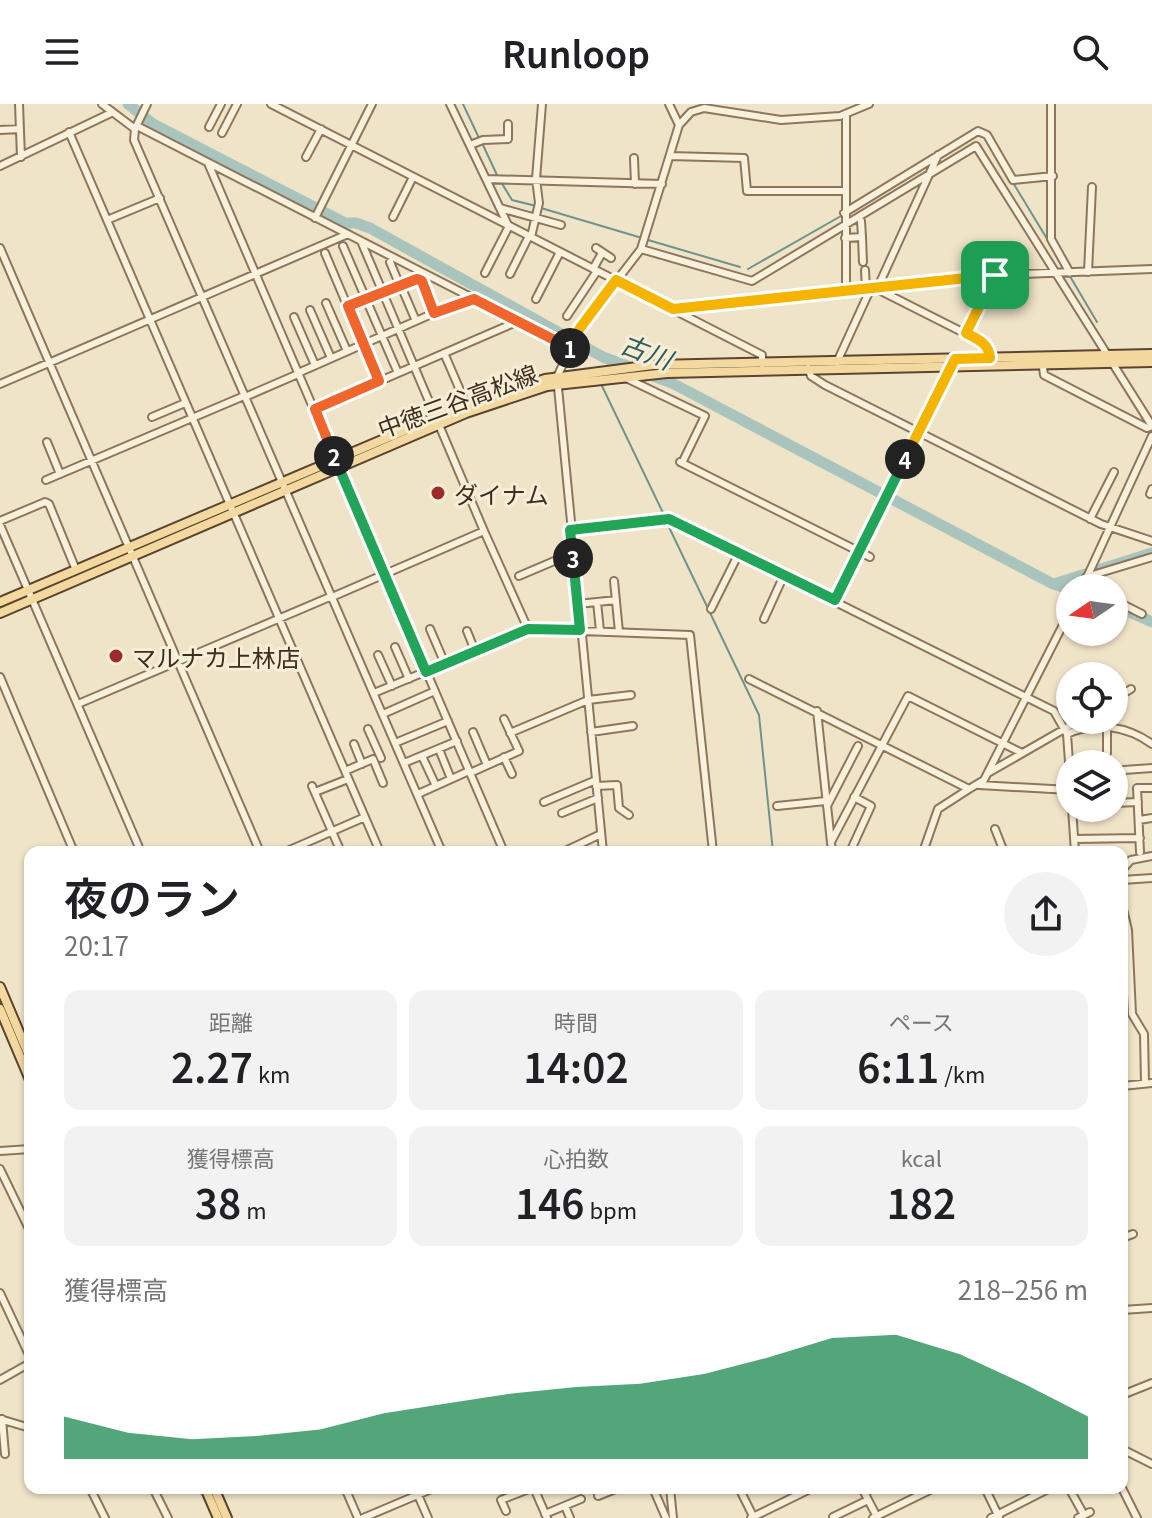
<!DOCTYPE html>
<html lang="ja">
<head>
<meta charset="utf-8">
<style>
	body { margin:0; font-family:Georgia,"Noto Sans JP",serif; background:#f2f2f2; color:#202124; height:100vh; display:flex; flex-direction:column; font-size:30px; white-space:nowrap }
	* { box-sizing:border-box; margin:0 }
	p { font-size:26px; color:#757577 }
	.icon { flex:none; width:44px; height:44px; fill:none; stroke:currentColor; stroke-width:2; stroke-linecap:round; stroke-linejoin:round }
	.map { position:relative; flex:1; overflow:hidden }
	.drawer { position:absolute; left:24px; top:742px; width:1104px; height:648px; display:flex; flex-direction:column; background:#fff; border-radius:16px; box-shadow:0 2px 6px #0004 }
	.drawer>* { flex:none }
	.needle { width:52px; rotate:257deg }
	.fabs { position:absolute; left:1056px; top:470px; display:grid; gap:16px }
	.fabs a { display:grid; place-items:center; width:72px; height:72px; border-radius:50%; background:#fff; box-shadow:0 2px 6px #0004; font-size:40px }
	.pin { position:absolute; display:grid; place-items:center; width:68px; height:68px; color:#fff; margin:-34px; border-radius:16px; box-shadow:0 4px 12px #0006 }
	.km { position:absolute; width:40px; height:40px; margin:-20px; border-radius:50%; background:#222; color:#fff; font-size:22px; line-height:40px; text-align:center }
	.round { display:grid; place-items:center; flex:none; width:84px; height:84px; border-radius:42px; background:#f2f2f2 }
	.head { display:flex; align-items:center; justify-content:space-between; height:136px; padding:0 40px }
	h1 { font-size:44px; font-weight:600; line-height:60px }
	.metrics { display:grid; grid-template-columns:repeat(3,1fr); gap:12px; height:136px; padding:8px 40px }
	.metrics div { display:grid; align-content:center; border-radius:16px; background:#f2f2f2; text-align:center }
	.metrics b { font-size:40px; font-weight:600 }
	.metrics small { font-size:22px; font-weight:400 }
	.metrics p { font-size:22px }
	.chart { height:224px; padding:16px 40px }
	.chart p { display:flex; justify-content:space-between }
	.chart svg { width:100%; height:144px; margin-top:8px; fill:#0b8043; opacity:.7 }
	header { display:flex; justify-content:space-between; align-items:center; height:104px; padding:0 40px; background:#fff; font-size:36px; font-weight:600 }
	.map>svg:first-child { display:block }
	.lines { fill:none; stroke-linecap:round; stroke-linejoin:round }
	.stream { stroke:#6f938a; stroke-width:2 }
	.river { stroke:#a9c4bc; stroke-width:11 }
	.minor-casing { stroke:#8d765c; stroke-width:10 }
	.major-casing { stroke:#5b4430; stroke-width:12 }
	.minor { stroke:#faf1dc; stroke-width:6 }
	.major { stroke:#f3d9a0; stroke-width:8 }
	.split-1-casing { stroke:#fff; stroke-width:16 }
	.split-2-casing { stroke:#fff; stroke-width:16 }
	.split-3-casing { stroke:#fff; stroke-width:16 }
	.split-4-casing { stroke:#fff; stroke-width:16 }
	.split-5-casing { stroke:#fff; stroke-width:16 }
	.split-1 { stroke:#f5b400; stroke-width:10 }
	.split-2 { stroke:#f0652b; stroke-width:10 }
	.split-3 { stroke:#22a559; stroke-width:10 }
	.split-4 { stroke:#22a559; stroke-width:10 }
	.split-5 { stroke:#f5b400; stroke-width:10 }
	.poi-dot { fill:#9e2a2b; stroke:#f7eed8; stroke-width:3 }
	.labels { text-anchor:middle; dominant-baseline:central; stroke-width:6; stroke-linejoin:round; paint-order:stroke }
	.street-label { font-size:24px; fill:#3d2e20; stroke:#f7eed8 }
	.poi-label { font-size:24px; fill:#3d2e20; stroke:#f7eed8; text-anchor:start }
	.water-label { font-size:26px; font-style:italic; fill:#2f5d5a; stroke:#f7eed8 }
</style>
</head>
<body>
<header><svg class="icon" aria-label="menu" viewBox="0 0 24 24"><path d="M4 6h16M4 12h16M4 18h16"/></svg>Runloop<svg class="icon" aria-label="search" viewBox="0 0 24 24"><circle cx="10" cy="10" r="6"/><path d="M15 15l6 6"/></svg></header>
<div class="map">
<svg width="1152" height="1414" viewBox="0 0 1152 1414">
	<rect width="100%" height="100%" fill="#f0e4c8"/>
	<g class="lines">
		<path class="stream" d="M129,0h1
			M463,0l16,34
			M482,39l15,32
			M1012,77l40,66
			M501,78l11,18 24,6
			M541,104l101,30
			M648,136l92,27
			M748,165l93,-53
			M1071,174l26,44
			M587,244v10
			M602,282l63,131
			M667,419l92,192 14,137"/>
		<path class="river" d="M128,0l25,20 192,99h11l14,5 233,129 69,26 381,201 17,5
			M1054,480l98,-31
			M1114,501l38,17"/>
		<defs>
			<path id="minor" d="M19,0l2,53
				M102,0l33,25
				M147,0l-12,25 -1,11 308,712
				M271,0l491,251v9
				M450,0l58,121
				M669,0l10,21
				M1051,0v135l19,34
				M137,22l433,222
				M209,23l12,-23
				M0,26l20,-1
				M69,28l311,720
				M222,29l15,-29
				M470,41l13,-5 25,-1v-15
				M938,51l-61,134 105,53 8,8v9
				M670,52l74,2 3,33h97
				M306,53l15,-28
				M634,54l1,26
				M208,59l296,689
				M0,62l111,-53
				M486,75l176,5
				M500,104l61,17
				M844,109l134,-82 9,4 26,45 40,-4
				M393,113l20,-40
				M315,114l57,-114
				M107,116l53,-22
				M861,117l1,16
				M531,133l8,-34 -3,-24 6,-75
				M845,134l17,-1 1,25
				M343,142l55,127
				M0,144l260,604
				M596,144l15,10
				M641,145l111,32 224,-135 176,280
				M325,149l54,128
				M390,158l10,24
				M593,165l9,-16
				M865,166l1,20
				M1088,168l4,-85
				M485,169l24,-47
				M510,170l19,-38
				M401,182l15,35
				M846,188v-178
				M536,195l24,-47
				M326,199l21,48
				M348,202l35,-15
				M674,205l321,-34 157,-6
				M310,206l21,48
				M434,209l40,-14
				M567,212l30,-45
				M294,213l21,48
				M966,229l28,-57
				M444,249l22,51
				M1042,256l2,15 103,53 5,-2
				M837,258l33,-72
				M808,264l3,8 14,9 276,139 51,17
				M298,269l136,-60 -12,-32 -5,-2 -33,14
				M626,274l79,38 -23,47
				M0,280l348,-150
				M245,293l53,-23
				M315,305l199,-86
				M152,313l33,-14
				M47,338l13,32
				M680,358l190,95
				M46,376l198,-84
				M1150,390l2,-5
				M1090,415l24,-47
				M0,417l45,-19 4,2 27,66
				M0,421l141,327
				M570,426l99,-11 385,192 13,23
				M484,427l44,98 162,6 23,217
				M519,472l54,-23
				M1086,473l66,-20
				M614,477l5,51
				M1082,484l70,-152
				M332,493l152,-66 -123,-290
				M835,496l117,-234
				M1114,496l28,14
				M597,498l3,29
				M578,500l38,-4
				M711,505l28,-56
				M764,515l20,-44
				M430,525l15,35
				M467,527l8,20
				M395,543l14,32
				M378,551l14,31
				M0,573l74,175
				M749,575l220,110 15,-9 86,-169
				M374,589l154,-64
				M1114,595l17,-10
				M78,600l254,-108
				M817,607l15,141
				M383,610l52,-23
				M1107,623v26
				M368,625l13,29
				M473,628l14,33
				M591,628l42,-6
				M510,629l78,-33 43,-5
				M395,639l53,-22
				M354,640l8,20
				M439,645l12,30
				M422,652l14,30
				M504,653l8,17
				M404,659l53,-22
				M1124,666l28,-2
				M345,667l28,-12 10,24
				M470,669l49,-22 -15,-32
				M988,669l92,-53
				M1070,672l-3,-42c28,-13 60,-8 85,10
				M979,681l91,5
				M312,682l29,66
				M596,682l21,-1 2,23 10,7
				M315,688l33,-13
				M418,690l51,-23
				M544,698l52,-22
				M1114,699l24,-1
				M777,702l49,-5
				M827,702l31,-60
				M1072,704l3,44
				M562,709l36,-15
				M1139,716l13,-2
				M995,725l9,23
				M1074,735l66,-1
				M831,738l77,-146 114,57
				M285,748l80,-35
				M563,748l38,-18
				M603,748l-46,-475 23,-49 61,-79 38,-124 12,-13 13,-4 77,12 59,-4 29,-12
				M850,748l21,-46 -17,-9
				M923,748l15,-43 31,-20
				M1140,748l-3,-64h15
				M1122,766l9,-10 21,-4
				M1122,776l30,-2
				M1122,801l6,25 4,84 12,20 1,49
				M1122,982l30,-3
				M0,1047l30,-2
				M0,1065l30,62
				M1122,1134l11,-4
				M0,1189l30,64
				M1122,1206l30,-2
				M0,1276l30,-17
				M1122,1291l30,-12
				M0,1315l30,9
				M2,1315l3,35
				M1122,1345l30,15
				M90,1384l15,30
				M153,1384l15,30
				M345,1384l13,30
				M415,1384l13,30
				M534,1384l13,30
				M653,1384l13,30
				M670,1384l3,30
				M739,1384l15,30
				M862,1384l15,29
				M985,1384l14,29
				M1069,1384l15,27
				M1122,1384l15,30
				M598,1392l20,-8
				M565,1402l5,12
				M506,1407l-5,-11 30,-12
				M545,1410l36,-15
				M833,1413l35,-17
				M363,1414l71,-30
				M751,1414l61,-30
				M873,1414l61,-30
				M991,1414l59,-30
				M1078,1414l12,-6"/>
			<path id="major" d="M0,498l462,-196 83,-27 108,-14 499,-11
				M0,509l466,-200 81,-27 120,-13 485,-11
				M0,883l30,71
				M0,905l30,71
				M205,1384l13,30
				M214,1384l13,30"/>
		</defs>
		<use href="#minor" class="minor-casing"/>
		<use href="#major" class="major-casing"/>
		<use href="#minor" class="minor"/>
		<use href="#major" class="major"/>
	</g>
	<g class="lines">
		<defs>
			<path id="split-1" d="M570,244l10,-20 36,-48 57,29 322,-34"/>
			<path id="split-2" d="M334,352l-19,-47 64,-28 -31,-75 69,-27 5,2 12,32 40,-14 96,49"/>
			<path id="split-3" d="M334,352l92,216 102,-43 52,1 -7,-72"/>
			<path id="split-4" d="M573,454l-3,-28 99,-11 166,81 70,-141"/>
			<path id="split-5" d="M905,355l50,-100 35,-1c-1,-15 -13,-19 -24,-25l29,-58"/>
		</defs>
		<use href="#split-1" class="split-1-casing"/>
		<use href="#split-2" class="split-2-casing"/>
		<use href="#split-3" class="split-3-casing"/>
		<use href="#split-4" class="split-4-casing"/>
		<use href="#split-5" class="split-5-casing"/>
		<use href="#split-1" class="split-1"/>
		<use href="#split-2" class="split-2"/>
		<use href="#split-3" class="split-3"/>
		<use href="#split-4" class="split-4"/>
		<use href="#split-5" class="split-5"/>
	</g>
	<g class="poi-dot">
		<circle cx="438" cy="389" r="8"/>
		<circle cx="116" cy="552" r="8"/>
	</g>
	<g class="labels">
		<g class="street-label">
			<text transform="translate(457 296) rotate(-20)">中徳三谷高松線</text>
		</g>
		<g class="poi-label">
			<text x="454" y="389">ダイナム</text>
			<text x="132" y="552">マルナカ上林店</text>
		</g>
		<g class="water-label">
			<text transform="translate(647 246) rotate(21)">古川</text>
		</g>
	</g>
</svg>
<div class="fabs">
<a><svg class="needle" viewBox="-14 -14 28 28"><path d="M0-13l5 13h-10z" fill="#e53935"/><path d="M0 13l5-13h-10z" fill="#757577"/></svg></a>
<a><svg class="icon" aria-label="locate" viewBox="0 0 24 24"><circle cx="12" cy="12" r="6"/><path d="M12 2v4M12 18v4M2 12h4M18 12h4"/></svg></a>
<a><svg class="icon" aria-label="layers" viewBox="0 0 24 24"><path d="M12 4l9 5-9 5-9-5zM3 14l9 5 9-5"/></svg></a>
</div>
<div class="pin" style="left:995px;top:171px;background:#1e9e55"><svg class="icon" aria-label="arrive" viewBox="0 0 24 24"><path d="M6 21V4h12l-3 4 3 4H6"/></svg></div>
<b class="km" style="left:570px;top:244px">1</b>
<b class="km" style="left:334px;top:352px">2</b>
<b class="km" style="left:573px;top:454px">3</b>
<b class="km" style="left:905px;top:355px">4</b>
<section class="drawer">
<div class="head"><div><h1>夜のラン</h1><p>20:17</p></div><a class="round"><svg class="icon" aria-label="share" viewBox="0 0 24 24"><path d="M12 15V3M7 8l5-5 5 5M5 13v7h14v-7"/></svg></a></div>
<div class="metrics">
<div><p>距離</p><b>2.27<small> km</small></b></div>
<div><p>時間</p><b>14:02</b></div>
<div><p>ペース</p><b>6:11<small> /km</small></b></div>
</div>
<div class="metrics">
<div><p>獲得標高</p><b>38<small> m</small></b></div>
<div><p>心拍数</p><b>146<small> bpm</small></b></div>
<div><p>kcal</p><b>182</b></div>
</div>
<div class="chart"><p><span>獲得標高</span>218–256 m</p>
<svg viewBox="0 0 160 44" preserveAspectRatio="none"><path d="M0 44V31L10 36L20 38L30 37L40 35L50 30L60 27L70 24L80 22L90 21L100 18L110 13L120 7L130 6L140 12L150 21L160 31V44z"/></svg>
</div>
</section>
</div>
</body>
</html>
